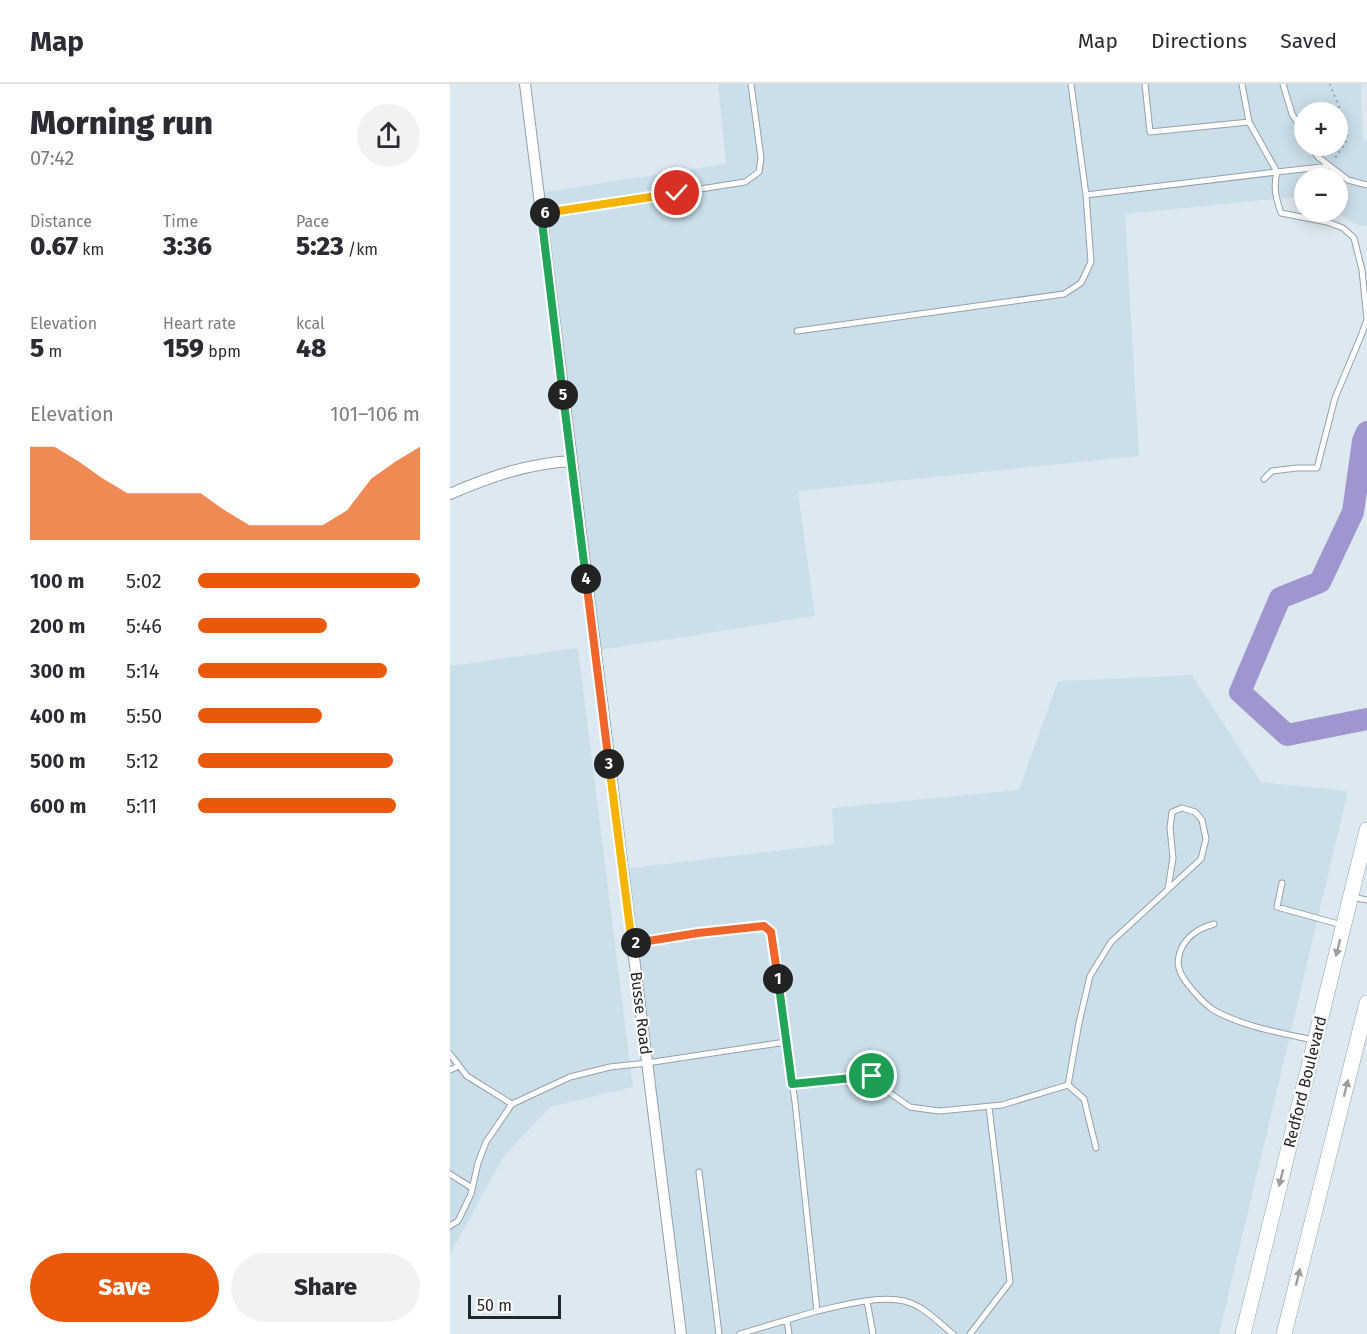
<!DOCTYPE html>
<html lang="en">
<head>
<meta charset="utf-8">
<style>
	body { margin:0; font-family:"Fira Sans",sans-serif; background:#f2f2f3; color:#2b2b33; height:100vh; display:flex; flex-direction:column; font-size:22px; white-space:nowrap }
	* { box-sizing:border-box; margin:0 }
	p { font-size:20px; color:#7c7c81 }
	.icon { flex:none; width:33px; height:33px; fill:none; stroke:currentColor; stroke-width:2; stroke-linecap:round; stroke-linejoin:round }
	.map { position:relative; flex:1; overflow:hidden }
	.side { display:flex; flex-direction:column; background:#fff; width:450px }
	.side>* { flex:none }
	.controls { position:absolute; left:844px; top:18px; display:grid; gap:12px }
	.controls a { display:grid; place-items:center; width:54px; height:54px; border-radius:50%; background:#fff; box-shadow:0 3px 15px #0003; font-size:30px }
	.scale { position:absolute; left:18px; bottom:15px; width:93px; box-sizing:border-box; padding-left:6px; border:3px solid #222629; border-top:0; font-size:16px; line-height:21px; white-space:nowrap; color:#222629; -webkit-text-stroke:4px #fff; paint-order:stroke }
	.pin { position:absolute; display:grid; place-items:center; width:51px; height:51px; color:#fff; margin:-26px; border:3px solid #fff; border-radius:50%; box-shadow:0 2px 6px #0007 }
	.km { position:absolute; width:30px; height:30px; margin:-15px; border-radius:50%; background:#222; color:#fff; font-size:16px; line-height:30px; text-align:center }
	.round { display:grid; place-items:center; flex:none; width:63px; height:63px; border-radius:32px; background:#f2f2f3 }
	.headline { display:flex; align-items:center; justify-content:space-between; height:102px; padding:0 30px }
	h1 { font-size:33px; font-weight:800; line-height:45px }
	.figures { display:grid; grid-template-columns:repeat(3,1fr); gap:9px; height:102px; padding:6px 30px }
	.figures div { display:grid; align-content:center }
	.figures b { font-size:26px; font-weight:800 }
	.figures small { font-size:16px; font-weight:400 }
	.figures p { font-size:16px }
	.chart { height:168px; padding:12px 30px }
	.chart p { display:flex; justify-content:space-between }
	.chart svg { width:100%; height:108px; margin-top:6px; fill:#ea580c; opacity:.7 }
	.cta { display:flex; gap:12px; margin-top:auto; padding:12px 30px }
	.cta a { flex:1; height:69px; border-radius:36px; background:#ea580c; color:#fff; font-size:24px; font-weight:800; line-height:69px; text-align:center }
	.cta a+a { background:#f2f2f3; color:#2b2b33 }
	ul { padding:0 30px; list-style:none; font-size:20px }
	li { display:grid; grid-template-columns:96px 72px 1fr; align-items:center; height:45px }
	li i { height:15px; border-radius:8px; background:#ea580c }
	header { display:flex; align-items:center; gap:36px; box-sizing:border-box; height:84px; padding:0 30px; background:#fff; border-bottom:2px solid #e1e1e2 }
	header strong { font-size:28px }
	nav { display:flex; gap:33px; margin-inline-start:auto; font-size:21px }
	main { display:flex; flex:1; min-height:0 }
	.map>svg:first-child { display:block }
	.built { fill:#cbdfea; fill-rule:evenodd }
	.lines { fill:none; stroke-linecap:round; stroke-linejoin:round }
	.river { stroke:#a195cf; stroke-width:22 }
	.service-casing { stroke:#95a0a7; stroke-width:7 }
	.minor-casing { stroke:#95a0a7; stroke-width:12 }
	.secondary-casing { stroke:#95a0a7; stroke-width:16 }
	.path { stroke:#8d969b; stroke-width:2; stroke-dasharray:1.5 4.5; stroke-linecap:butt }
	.service { stroke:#fff; stroke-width:5 }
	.minor { stroke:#fff; stroke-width:10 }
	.secondary { stroke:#fff; stroke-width:15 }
	.oneway { fill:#9c9d9f }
	.split-1-casing { stroke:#fff; stroke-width:12 }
	.split-2-casing { stroke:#fff; stroke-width:12 }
	.split-3-casing { stroke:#fff; stroke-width:12 }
	.split-4-casing { stroke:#fff; stroke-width:12 }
	.split-5-casing { stroke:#fff; stroke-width:12 }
	.split-6-casing { stroke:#fff; stroke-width:12 }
	.split-7-casing { stroke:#fff; stroke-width:12 }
	.split-1 { stroke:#22a559; stroke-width:8 }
	.split-2 { stroke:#f0652b; stroke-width:8 }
	.split-3 { stroke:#f5b400; stroke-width:8 }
	.split-4 { stroke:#f0652b; stroke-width:8 }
	.split-5 { stroke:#22a559; stroke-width:8 }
	.split-6 { stroke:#22a559; stroke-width:8 }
	.split-7 { stroke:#f5b400; stroke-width:8 }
	.labels { text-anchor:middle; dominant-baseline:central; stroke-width:4.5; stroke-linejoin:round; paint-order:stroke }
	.street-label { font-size:16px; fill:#222629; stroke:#fff }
</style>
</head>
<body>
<header>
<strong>Map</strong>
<nav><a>Map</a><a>Directions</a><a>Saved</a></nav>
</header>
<main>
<section class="side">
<div class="headline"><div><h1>Morning run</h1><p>07:42</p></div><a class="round"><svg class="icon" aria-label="share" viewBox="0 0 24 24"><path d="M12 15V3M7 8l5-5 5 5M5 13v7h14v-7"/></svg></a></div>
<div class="figures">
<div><p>Distance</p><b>0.67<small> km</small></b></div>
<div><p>Time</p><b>3:36</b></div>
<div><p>Pace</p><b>5:23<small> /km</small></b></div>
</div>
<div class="figures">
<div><p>Elevation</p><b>5<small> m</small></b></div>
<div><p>Heart rate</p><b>159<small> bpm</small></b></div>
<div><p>kcal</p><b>48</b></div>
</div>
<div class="chart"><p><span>Elevation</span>101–106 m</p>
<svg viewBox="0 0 160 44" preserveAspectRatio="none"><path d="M0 44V6L10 6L20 12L30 19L40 25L50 25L60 25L70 25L80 32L90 38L100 38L110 38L120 38L130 32L140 19L150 12L160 6V44z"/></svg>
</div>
<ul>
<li><b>100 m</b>5:02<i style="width:100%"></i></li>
<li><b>200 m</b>5:46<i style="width:58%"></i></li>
<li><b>300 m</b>5:14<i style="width:85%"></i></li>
<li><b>400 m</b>5:50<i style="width:56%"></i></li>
<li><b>500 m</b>5:12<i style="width:88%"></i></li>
<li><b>600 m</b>5:11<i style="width:89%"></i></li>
</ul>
<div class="cta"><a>Save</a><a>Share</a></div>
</section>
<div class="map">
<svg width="917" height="1250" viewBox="0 0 917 1250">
	<rect width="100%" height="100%" fill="#dde9f0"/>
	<path class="built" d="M268,0h643l2,55 4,1v86h-7l-26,-14h4v-34h-33v18l-180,18 14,242 -341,35 17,125 -220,35 -57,-458 188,-29zM855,28h33v34h-33z
		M128,564l55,439 -83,20 -46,49 -54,98v-588z
		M742,591l69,107 87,9 -129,543h-538l-59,-465 212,-25 -2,-36 187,-18 39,-109z"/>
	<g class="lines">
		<path class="river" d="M917,348l-4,9 -10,71 -33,70 -40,16 -40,94 47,43 80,-16"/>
		<defs>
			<path id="service" d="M621,0l15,111 191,-23 -28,-50 -99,10 -5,-48
				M792,0l7,38
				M833,0l9,30 13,21
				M861,62l7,11 30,23 19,5
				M91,130l204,-32 14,-10 2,-14 -10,-74
				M347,247l267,-37 17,-11 10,-21 -5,-67
				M814,395l8,-8 25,-3h20l18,-70 26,-62 6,-16 -5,-50 -8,-32 -11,-10 -16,-6 -46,-9c-5,-15 -8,-25 -4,-41l53,-6
				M832,799l-5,24 65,18
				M902,813l15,3
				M764,840c-15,4 -29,13 -34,28 -4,12 -1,20 6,30 7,9 16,20 26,27 28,17 69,24 101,31
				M182,860l66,-11 66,-7 7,5 24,171 22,209c29,-6 76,-21 102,-4 12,7 23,18 34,27
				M0,970l17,22 45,28
				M0,986l9,-4
				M342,1000l80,-8 15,15 23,16 29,4 63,-6 66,-20 16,14 12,49
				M618,1001l11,-62 11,-47 21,-34 90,-83 5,-20 -4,-19 -7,-8 -13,-4 -10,4 -2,16 3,30 -5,31
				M249,1088l20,162
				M0,1090l22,14
				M0,1142l8,-5 13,-27 7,-31 8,-21 26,-38 58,-27 40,-10 37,-4 139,-21
				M417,1217l6,33
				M337,1236l2,14
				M290,1250l77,-23
				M520,1250l40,-52 -21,-175"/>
			<path id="minor" d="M75,0l156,1250
				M0,410c39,-17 79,-31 122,-33"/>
			<path id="secondary" d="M793,1250l124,-504
				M834,1250l83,-331"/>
		</defs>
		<use href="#service" class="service-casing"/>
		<use href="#minor" class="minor-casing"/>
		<use href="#secondary" class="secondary-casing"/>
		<path class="path" d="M880,0c4,15 21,43 16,57 -3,6 -7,12 -11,17"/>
		<use href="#service" class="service"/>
		<use href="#minor" class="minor"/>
		<use href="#secondary" class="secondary"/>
	</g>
	<defs><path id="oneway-solid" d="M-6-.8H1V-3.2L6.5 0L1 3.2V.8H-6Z" transform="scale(1.5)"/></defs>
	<g class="oneway">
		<use href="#oneway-solid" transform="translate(888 864) rotate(104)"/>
		<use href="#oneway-solid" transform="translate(896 1004) rotate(-76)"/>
		<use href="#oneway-solid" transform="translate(831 1094) rotate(104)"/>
		<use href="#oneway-solid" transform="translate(848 1193) rotate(-76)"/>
	</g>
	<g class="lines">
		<defs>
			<path id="split-1" d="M328,895l14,105 80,-8"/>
			<path id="split-2" d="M186,859l62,-10 66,-7 7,6 7,47"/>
			<path id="split-3" d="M159,680l23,180 4,-1"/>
			<path id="split-4" d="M136,495l23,185"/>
			<path id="split-5" d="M113,311l23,184"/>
			<path id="split-6" d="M95,129l-4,1 22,181"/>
			<path id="split-7" d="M95,129l132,-20"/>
		</defs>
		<use href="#split-1" class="split-1-casing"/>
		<use href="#split-2" class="split-2-casing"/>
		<use href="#split-3" class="split-3-casing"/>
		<use href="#split-4" class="split-4-casing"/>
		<use href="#split-5" class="split-5-casing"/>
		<use href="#split-6" class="split-6-casing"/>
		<use href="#split-7" class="split-7-casing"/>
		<use href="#split-1" class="split-1"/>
		<use href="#split-2" class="split-2"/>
		<use href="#split-3" class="split-3"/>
		<use href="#split-4" class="split-4"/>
		<use href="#split-5" class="split-5"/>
		<use href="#split-6" class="split-6"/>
		<use href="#split-7" class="split-7"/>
	</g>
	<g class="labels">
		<g class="street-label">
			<text transform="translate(191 929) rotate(83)">Busse Road</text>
			<text transform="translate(855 998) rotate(-76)">Redford Boulevard</text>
		</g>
	</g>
</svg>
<div class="controls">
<a>+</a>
<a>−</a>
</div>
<div class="scale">50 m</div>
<div class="pin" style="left:422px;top:992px;background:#1e9e55"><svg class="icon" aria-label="arrive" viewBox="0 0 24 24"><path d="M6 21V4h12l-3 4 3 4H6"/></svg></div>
<div class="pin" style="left:227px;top:109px;background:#d93025"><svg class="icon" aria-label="check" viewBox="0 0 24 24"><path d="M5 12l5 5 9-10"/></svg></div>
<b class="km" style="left:328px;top:895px">1</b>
<b class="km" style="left:186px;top:859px">2</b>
<b class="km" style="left:159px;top:680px">3</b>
<b class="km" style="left:136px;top:495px">4</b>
<b class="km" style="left:113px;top:311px">5</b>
<b class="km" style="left:95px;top:129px">6</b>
</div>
</main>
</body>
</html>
